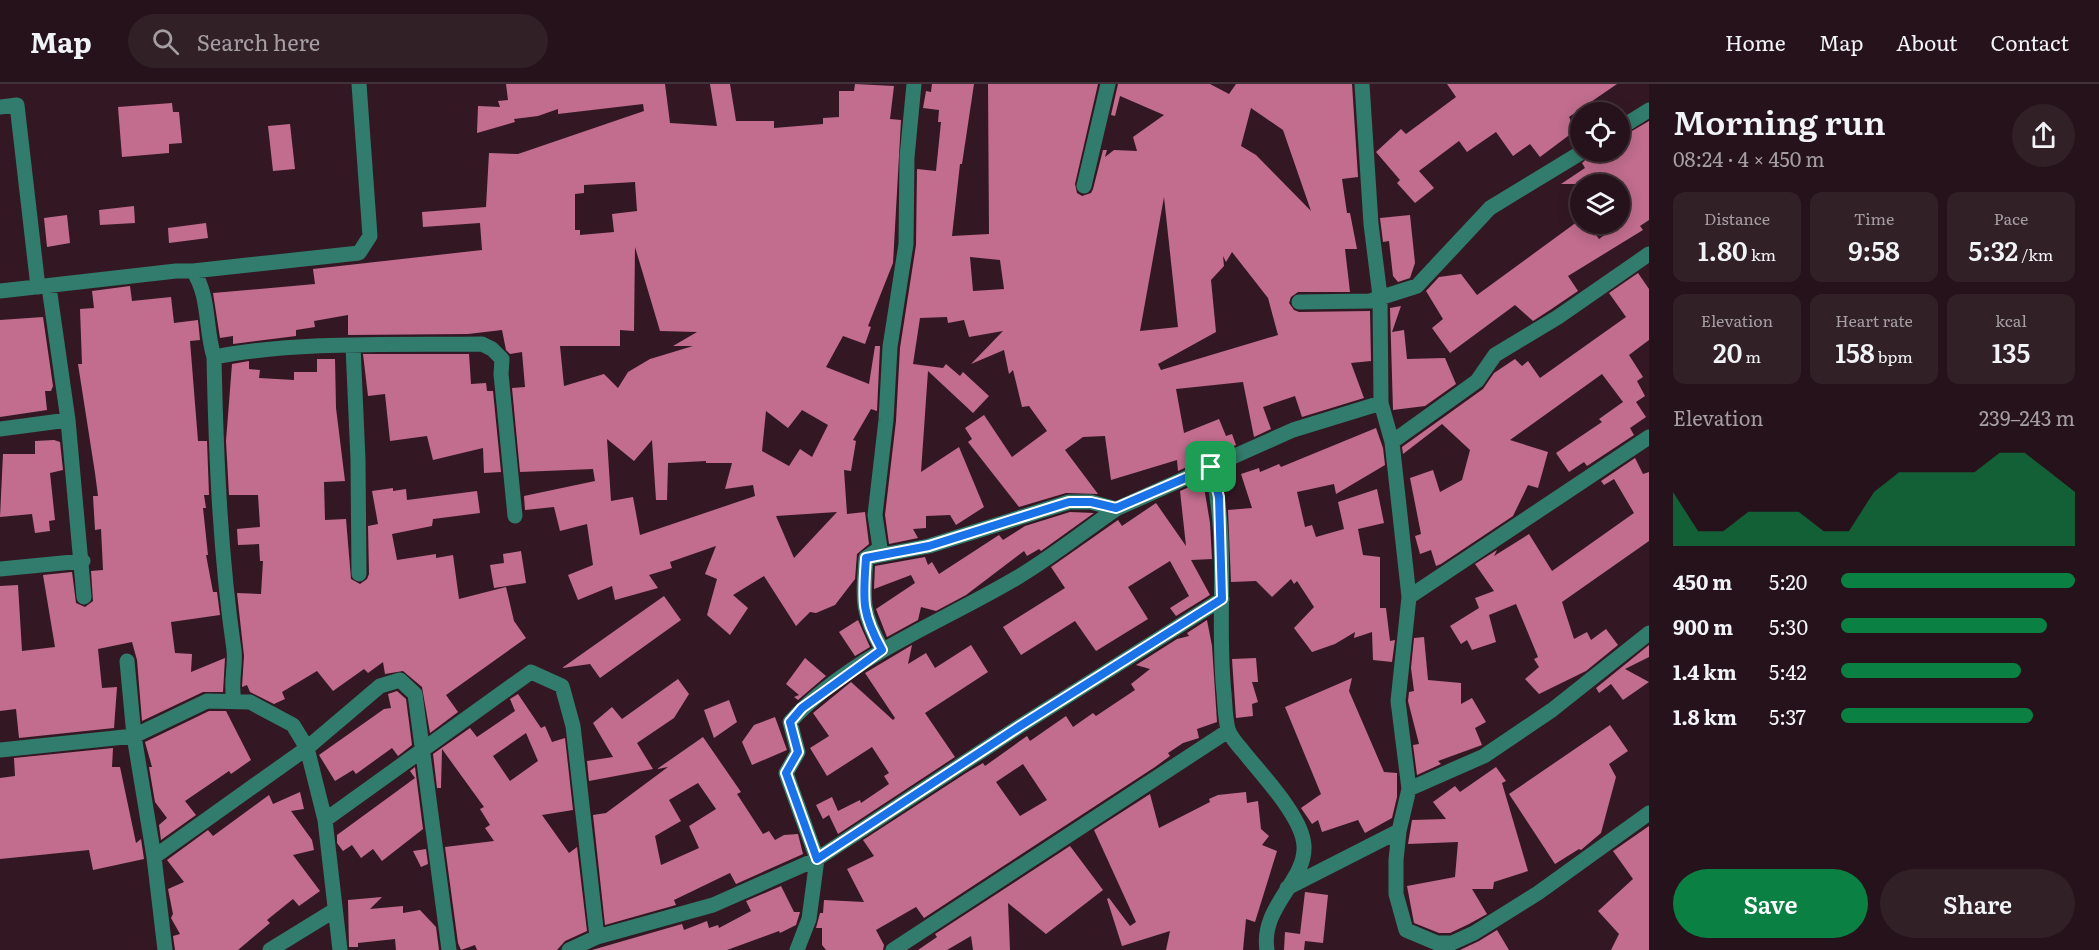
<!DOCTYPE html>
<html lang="en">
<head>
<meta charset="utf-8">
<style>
	body { margin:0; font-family:Literata,serif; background:#322027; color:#f1f3f6; height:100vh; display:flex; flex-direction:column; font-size:22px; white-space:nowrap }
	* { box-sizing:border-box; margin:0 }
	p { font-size:20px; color:#a49ea2 }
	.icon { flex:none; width:33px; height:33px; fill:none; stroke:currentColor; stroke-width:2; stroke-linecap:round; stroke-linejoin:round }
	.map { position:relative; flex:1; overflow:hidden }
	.panel { display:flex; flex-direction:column; background:#26121a; width:450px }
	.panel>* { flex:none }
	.fabs { position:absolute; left:1570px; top:18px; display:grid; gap:12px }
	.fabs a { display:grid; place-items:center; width:60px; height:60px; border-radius:50%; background:#26121a; box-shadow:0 3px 15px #0003,0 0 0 2px #423239; font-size:30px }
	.pin { position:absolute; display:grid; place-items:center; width:51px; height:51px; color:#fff; margin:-26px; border-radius:12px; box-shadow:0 3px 9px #0006 }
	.round { display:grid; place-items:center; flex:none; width:63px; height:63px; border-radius:32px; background:#322027 }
	.head { display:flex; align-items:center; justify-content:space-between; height:102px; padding:0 24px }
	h1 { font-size:33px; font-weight:600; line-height:45px }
	.stats { display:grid; grid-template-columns:repeat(3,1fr); gap:9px; height:102px; padding:6px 24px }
	.stats div { display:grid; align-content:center; border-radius:12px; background:#322027; text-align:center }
	.stats b { font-size:26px; font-weight:600 }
	.stats small { font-size:16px; font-weight:400 }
	.stats p { font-size:16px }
	.chart { height:168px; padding:12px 24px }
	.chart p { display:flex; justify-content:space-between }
	.chart svg { width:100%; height:108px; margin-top:6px; fill:#0b8043; opacity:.7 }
	.cta { display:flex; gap:12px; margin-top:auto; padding:12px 24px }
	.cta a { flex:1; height:69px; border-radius:36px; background:#0b8043; color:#fff; font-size:24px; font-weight:600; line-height:69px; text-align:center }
	.cta a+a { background:#322027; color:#f1f3f6 }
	ul { padding:0 24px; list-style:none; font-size:20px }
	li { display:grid; grid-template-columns:96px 72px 1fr; align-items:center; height:45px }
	li i { height:15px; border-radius:8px; background:#0b8043 }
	header { display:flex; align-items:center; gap:36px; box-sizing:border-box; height:84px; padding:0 30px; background:#26121a; border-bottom:2px solid #423239 }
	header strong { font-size:28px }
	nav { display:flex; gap:33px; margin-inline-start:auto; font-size:21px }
	.search { width:420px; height:54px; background:#322027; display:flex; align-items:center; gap:15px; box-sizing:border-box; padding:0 21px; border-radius:33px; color:#a49ea2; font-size:22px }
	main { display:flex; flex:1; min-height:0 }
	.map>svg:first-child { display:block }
	.building { fill:#c26d8e; fill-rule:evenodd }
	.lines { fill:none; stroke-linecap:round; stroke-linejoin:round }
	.minor { stroke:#317c6c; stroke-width:15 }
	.route-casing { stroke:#fff; stroke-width:12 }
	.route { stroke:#1a73e8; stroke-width:8 }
</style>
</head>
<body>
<header>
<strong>Map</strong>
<div class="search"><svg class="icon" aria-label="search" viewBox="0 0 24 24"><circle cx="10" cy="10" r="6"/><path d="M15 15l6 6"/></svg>Search here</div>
<nav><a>Home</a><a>Map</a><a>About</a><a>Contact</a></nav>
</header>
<main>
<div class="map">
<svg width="1649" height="866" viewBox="0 0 1649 866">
	<rect width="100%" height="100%" fill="#331823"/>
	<path class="building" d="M506,0h159l5,39 47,3 -7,-42h20l6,37h38v7l49,-4v-6l16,-1v-26h15l1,-7 39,2 -4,33 11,1 -8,143 -25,63 3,1 -6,17 -22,-8 -17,31 43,17 6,-38h5l-3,65 -6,-2 -18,31 3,1 -5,30 -7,-1 3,44 18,-2 4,32 -12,10 -2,25 -20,26 -19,8 -6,-1 -14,14 -32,-50 -31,19 15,13 -18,27 -23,-20 10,-36 -12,-5 11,-28 -46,16 2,6 -23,7 9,13 -43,12 -3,-14 -34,14 -10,-25 25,-10 -6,-41 -27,7 -6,-24 -29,3 -1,-14 71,-15 -2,-12 -73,3 -8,-84 13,-1 -3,-35 -12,2 -4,-4 -4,-20 -34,4 -120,1v-20l-34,6 1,6 -19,3v6l-63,8v-8l-13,2 -7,-45 102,-9 -2,-15 169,-19 -2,-27 -57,4 -1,-15 64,-5 3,-54 29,1 126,-43 -1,-7 -85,10v-5l-20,7 -24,3 1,3 -38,11 1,-27 22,1 -2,-6 10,-1zM635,98l2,29 -25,3 2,18 -34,3v-5h-5v-36l9,-1v-8zM635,163l25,84 37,1 -24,14h20l-43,13 -22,13 -10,16 -14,-14 -40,12 -4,-40h60v-16l14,1zM802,326l26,15 -16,32 -12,-8 -11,17 -27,-15 4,-40 22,17zM607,355l27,22 18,-21 4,60h11l1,-37 38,-2v2h26l-7,26 28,-4 2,11 -115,39 -7,-38 -22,4zM837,428l-43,46 -18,-42z
		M932,0h42l-12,80h-2l-8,72 37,-2 -1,-150h110l-23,100 2,9 5,3 9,-3 2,-4 10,-39h4l-2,7 9,-7 23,1 -4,-14 31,-22 -44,-19 -5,20 -4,-1 7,-31h92l19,10 7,-10h116l6,93 -16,2 5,34h3l7,36h-12l5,43h-52l-7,5 -2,6 5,7 5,2 71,-1 1,50 -20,2 13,35 -62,19 -7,-21 -32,11 8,22 -17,8 -11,-55 -67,7 8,44 35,-14 7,17 6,-2 4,11 -58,26 -1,-11 -66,20 -6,-44 -22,1 -18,13 33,44 -32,-1 -47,14 -51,-65 4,-3 -7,-11 19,-13 28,42 35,-26 -18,-25 -7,1 -9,-37 -4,4 -5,-24 -33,14 32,-33 -34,6 -5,-17 -16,3 -1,-6 -27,1 -7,46 30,4 3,-4 14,12 3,-4 26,24 -16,17 -45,-42 -7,101 38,-25 25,60 -28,18 -6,-10 -24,1v12l-13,1 5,9 -29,6 -4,-29 11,-94 4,-73 16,-103 1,-76 19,2 5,-49h-3l1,-12 -16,-2 3,-17 5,1zM1251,24l32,22 28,81 -55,-56 -15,-9zM1164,113l14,130 -38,4zM1232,168l36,46 10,37 -117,35 -3,-6 58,-32 -5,-52 13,-14 -1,-10 3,6zM970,173l30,3 4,29 -31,2z
		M1447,0h170l-48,33 7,13 -36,27 -10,-13 -17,12 -17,-24 -29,20 -8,-11 -40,30 15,17 -19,15 -18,-20 3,-3 -24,-28 25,-23 5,5 50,-37z
		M172,19l1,9h6l3,31 -13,1v9l-47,4 -4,-50z
		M1649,37v99l-9,6 3,4 -75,46 10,15 -28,19 -17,11 -18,-16 -65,48 -18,-25 11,-9 -17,-28 13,-14 22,-3 16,21 104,-76v5h7l11,15 21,-15v-40h-59l24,-16 -3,-5 12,-11h26v-14z
		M290,40l5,45 -22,2 -5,-45z
		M134,122l1,17 -35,2 -1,-15z
		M67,131l3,28 -23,4 -3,-29z
		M1410,131l5,48 -5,15 -12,4 -5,-6 -4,-35 -6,1 -3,-24z
		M206,139l2,15 -39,5 -1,-15z
		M1638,189l11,16v51l-20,15 14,22 -6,4 8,15 -9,6 10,15 -16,11 4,7 -47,31 -3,-4 -15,10 -13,-19 46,-31 -3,-3 24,-17 -21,-28 -92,66 38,12 -10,36 -10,-3 -15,31 -72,48 -5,2 -5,-16 -11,4 -5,-18 6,-2 -11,-56 23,-8 7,22 22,-12 8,-30 -28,-26 -39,30 -1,-7 81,-58 11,-16 21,-14 7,7 6,-5 12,17 86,-61 -17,-24z
		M130,202l2,15 39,-4 3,26 24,-3 2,20 -10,1 8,100h9l2,54h-5l2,13h-3l5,47h-2l7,37h4l3,23 -49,7 4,31 17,1 -1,18 34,-14 -2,34h-20l-61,29 -5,-61 -5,-18 -34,7 4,39 15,-1 -3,41 -95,10 -3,-29 -16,2v-125l18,-1 4,66 33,-4 -12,-72 29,-3 4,31 9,4 8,-6 -2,-30 12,-1 -2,-41 -6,1 -2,-34h5l-3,-23 -17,-109h4l-2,-55 14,-1 -2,-17z
		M1401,222l-9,26 12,-2 3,29 38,-1 11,26 -31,22 -32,4 -3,-102z
		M43,233l10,69 -2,5h-6l2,19 -47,7v-97z
		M363,270h106l2,30 15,-1 1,8h6l8,81 -17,1 -1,-25 -50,12 -6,-24 -37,5 -5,-47 -17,2z
		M317,275h18l1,49 9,73 -21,1 1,38 21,-1 5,60 9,5 7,-5 2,-5 -1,-48 10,-2 -6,-33 21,-3v3l13,-2 1,11 70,-9 3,22 -47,6 -1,7 -40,8 5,26 39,-6v4l17,-3 6,44 47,-12 8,34 12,17 -80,57 12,17 -28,21 -8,-46 -19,-16 -18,3 -2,-12 -15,11 -4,-4 -31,22 -16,-20 -35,21 3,7 -11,5 -24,-12 -3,-7 -5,2 2,-31 -7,-63 24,1 2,-33h-3l-1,-17 -21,1 -1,-16 23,-2 -2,-32h-29l-3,-54 6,-77 17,-3v8l11,1 -1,8 35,2v-8h23z
		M1376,344l7,20 2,17 -49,29 -2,-10 -37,8 8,35 7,-2 4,12 28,-8 -6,-27 39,-13 7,34 -26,6 5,26 17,2v51h6l4,33 5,-1 -3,22 -19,-2 -1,-28 -18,6 1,-6 -20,12 -23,8 -18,-24 20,-21 -17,-26 -3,3 -3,-5 -19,18 -16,-16 -25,1 -3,-72 24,-2 -11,-34 18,-6 1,4 19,-8 2,3z
		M54,356l6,2 3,28 -13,3 5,47 -6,1 1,10 -15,2 -3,-19 -32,3 3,-63h32v-13z
		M1635,374l8,16 6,-2v69l-87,61 12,37 13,-7 4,8 15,-11 12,16 -32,26 -47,23 -14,-15 14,-12 -5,-8 4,-2 -22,-53 -27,11 7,27 -24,8 -5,-10 -6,4 -11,-18 29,-18 -4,-10 19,-7 -19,-27 22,-14 -3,6 35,-22 23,37 82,-58 -20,-34 -10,6 -3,-4z
		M1203,397l7,42 2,36 -21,1 19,35 -34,21 -6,-8 19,-12 -19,-35 -42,26 20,32 -52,32 -21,-30 -54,34 -18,-28 62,-39 -14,-21 67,-47 4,6 34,-23 30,43 -6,-55z
		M1070,428l24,1 -53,38 -2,-2 -12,7 -3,-5 -58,44 -30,16 -15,-4 -3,13 -31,17 -11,-28 39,-26 -4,-8 -37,14 1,-23 50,-9 3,8 4,-3 7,12 60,-39 4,5 22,-14z
		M521,467l5,32 -32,5 -4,-23 14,-2 -1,-9z
		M664,512l17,24 -81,58 -10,-14 -28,4z
		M858,536l12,27 -15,9 -16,-24z
		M1207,536l5,26 5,76 -20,7 2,9 -16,5 -15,10 2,3 -15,11 -231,151 -8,-11 -40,23 8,15 -1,5h-57l-4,-5v-17h-6l4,-15h3l1,-13 40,2 -17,-33 27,-13 -11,-16 103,-67 17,-10 2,3 42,-30 3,5 36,-25 7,11 20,-14 3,3 39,-26 -4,-6 19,-15 -14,-4 41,-26 12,-3 -2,-3zM1023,680l24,36 -27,16 -24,-34z
		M1424,553l4,43 33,3v21l11,-6 14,24 -11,6 7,17 -44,16 3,3 -24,11 -4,-30 6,-1 -11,-43 1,-9 5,-1 -3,-23 3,-30z
		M912,561l-4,19 18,-11 9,15 36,-23 17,27 -63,41 30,44 -117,77 -9,-19 -6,4 -7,-14 16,-8 6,14 22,-11 1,3 28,-19 -5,-8 5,-3 -17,-26 -45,29 -17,-28 19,-12 -16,-23 38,-31 42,38 2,-2 -30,-45z
		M1649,561v12l-24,12 24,13 -26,18 -12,-16 -12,9 -3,-5z
		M805,574l21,18 -28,24 -4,-3 5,-2 -13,-11z
		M1256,574l2,24h-6l6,20 -6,2 1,12 -17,2 -4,-59z
		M1352,594l-3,13 35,81 13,1v24l-5,21 -27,15 -7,-13 -36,12 -4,-12 -6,4 -11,-16 20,-14 -36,-87z
		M678,595l11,15 -15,24 -37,25 16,26 -64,12 -2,-20 26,-4 -20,-34 19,-16 10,12z
		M397,607l9,8 6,46 -14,11 -6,-8 -36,26 -3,-4 -18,11 -16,-26 65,-46 7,-1 -3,-14z
		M518,610l23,34 4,-2 7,16 13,-4 8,72 -31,5 27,38 8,-6 10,84 -22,10 -8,9h-80l-2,-5 -14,5 -3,-7 -13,-96 49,-6 -9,-13 5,-3 -10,-16 4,-2 -42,-58 -1,39h-4l-4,-34 37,-26 7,9 38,-26 -5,-12zM526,649l12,28 -28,20 -17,-25z
		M729,616l8,22 -23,16 -10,-28z
		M209,627h17l25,49 -20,14 -2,-3 -44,30 11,14 -35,25 -2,-15 8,-7 -12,-16 -6,-35h3l-7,-25z
		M775,633l12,33 -35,15 -10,-23 12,-17z
		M1610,641l18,26 -19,13 7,13 -15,56 -20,17 -2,-1 -24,15 -46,-70z
		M703,653l38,55 -4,2 26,40 6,-3 6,9 9,-5 14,-1 5,20 -67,30 -6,-11 -56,27 2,5 -71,20 -12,-110 13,-2 62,-46 -11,2zM698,699l18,26 -27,17 10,22 -38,17 -6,-29 26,-15 -12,-21z
		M113,664l-1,19h8l16,76 5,-4 3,20 -51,11 -4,-20 -89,9v-81l15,-2 -1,-18z
		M415,683l8,62 -41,32 -9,-12 -12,9 -9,-13 -9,6 -6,-8v-8l78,-57 -5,-7z
		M1496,683l10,14 -4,2 26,88 -34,11 -1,7h-21l15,25 -18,10 -19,9h-11l-25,-10 -7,-37 48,-9 3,-35 -50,2 4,-24 34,-1 -13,-17 22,-16 5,6z
		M300,708l4,17 -13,2 21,29 2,10 -21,5 27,36 -21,15 -6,-7 -26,21 3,3 -32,27h-63l-2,-14 7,-2 -9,-16 2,-4 -5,-25 16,-7 -17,-22 41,-30 5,6 56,-41 4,9z
		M1246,708l1,11 11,-2 3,28 8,7 -7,9 15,6 -22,71 -9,-3 -3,31h-77l4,-19 -48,15 -15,-47 2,-1 21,28 6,-4 -42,-92 56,-36 9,34 51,-26 -1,-3 9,-4z
		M1649,742v124h-38l8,-16 -21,-23 35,-32 -20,-28z
		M1070,762l33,44 -57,44 -38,-31 2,47h-37l-2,-14 -24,14h-29l19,-13 -2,-3z
		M426,765l2,15 -7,3 -8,-16z
		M781,802l13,26h6l-4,13 -16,8 -1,-2 -52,19h-135l90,-26 2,6 23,-9 2,7 9,-3 1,3 32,-17 -5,-10z
		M1305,808l23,3 -5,48 -18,-2 -1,9h-20l1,-18 15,2z
		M382,813l-12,12 33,-3v7l17,-3 16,17 3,23h-43l-1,-11 -37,4v4h-9l-1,-47z
		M1497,846l12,20h-49l19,-9z"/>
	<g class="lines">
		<path class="minor" d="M1362,0l9,140 9,72 1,107 11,39 17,155 -11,104 11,88 -10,42 -3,29v34l10,36 31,13h15l22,-10 64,-40 111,-80
			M0,23l17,-2 21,182
			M1620,44l29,-18
			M1084,102l24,-102
			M193,187l166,-18 11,-17 -11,-152
			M49,203l19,133 16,177
			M0,207l176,-20h17c17,25 12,58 21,86 2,98 6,197 20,293 2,17 -4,33 0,50
			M1299,218l71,-1 47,-15 73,-78 92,-56
			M353,262l5,114 1,114
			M214,273c82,-16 184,-12 268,-13l10,5 10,10 -1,15 14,142
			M0,345l68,-9
			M1392,358l85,-61 18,-26 63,-38 91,-63
			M1211,383c19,73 5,151 13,226 1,11 1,25 4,36 2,8 10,16 15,22 18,23 60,66 61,95 2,35 -44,61 -37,104
			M866,474l14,-10 -5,-33 11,-95 4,-73 16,-103 1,-87 7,-73
			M0,485l83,-8
			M1409,513l240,-160
			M882,565c-21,-37 -19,-49 -16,-91l63,-12 140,-44h22l25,7 177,-79 88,-27
			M127,577l7,75 73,-35 43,1 43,23 14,23 18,72 15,130
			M0,666l134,-14 20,121 11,93
			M1409,705l75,-33 68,-46 97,-77
			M325,736l206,-148 31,14 11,40 24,211
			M154,773l153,-109 73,-62 20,-6 15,14 34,256
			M1287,804l112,-57
			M270,866l65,-40
			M569,866l28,-13 116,-32 104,-46 203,-133 202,-127
			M797,866l12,-31 8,-60 -31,-86 12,-21 -8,-30c61,-67 151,-99 228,-145 34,-20 66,-46 98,-68
			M893,866l335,-219"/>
	</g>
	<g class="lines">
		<defs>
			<path id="route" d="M1211,383l8,30 3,102 -202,127 -203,133 -31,-86 12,-21 -8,-30 12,-14 80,-58c-21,-38 -19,-50 -16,-92l63,-12 140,-44h22l25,6z"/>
		</defs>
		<use href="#route" class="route-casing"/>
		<use href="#route" class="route"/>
	</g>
</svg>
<div class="fabs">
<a><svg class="icon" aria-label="locate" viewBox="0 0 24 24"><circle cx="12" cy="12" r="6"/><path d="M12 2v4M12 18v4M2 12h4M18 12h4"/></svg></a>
<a><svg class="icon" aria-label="layers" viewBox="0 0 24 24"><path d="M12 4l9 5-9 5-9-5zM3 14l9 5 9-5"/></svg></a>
</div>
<div class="pin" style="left:1211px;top:383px;background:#1e9e55"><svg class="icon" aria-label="arrive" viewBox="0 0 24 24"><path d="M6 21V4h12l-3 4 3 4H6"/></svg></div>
</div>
<section class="panel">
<div class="head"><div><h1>Morning run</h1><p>08:24 · 4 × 450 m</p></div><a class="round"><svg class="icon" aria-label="share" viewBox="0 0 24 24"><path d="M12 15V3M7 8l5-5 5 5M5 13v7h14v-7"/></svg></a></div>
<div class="stats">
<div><p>Distance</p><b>1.80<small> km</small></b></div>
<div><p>Time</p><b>9:58</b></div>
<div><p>Pace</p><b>5:32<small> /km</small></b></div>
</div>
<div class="stats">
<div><p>Elevation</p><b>20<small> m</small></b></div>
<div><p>Heart rate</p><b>158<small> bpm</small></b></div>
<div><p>kcal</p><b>135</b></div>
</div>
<div class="chart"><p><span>Elevation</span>239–243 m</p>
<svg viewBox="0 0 160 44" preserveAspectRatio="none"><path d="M0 44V22L10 38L20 38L30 30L40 30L50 30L60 38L70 38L80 22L90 14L100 14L110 14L120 14L130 6L140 6L150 14L160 22V44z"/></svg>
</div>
<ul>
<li><b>450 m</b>5:20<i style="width:100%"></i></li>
<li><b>900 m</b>5:30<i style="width:88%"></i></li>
<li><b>1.4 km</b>5:42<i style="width:77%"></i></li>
<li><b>1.8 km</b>5:37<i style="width:82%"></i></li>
</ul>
<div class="cta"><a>Save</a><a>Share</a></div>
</section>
</main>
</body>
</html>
